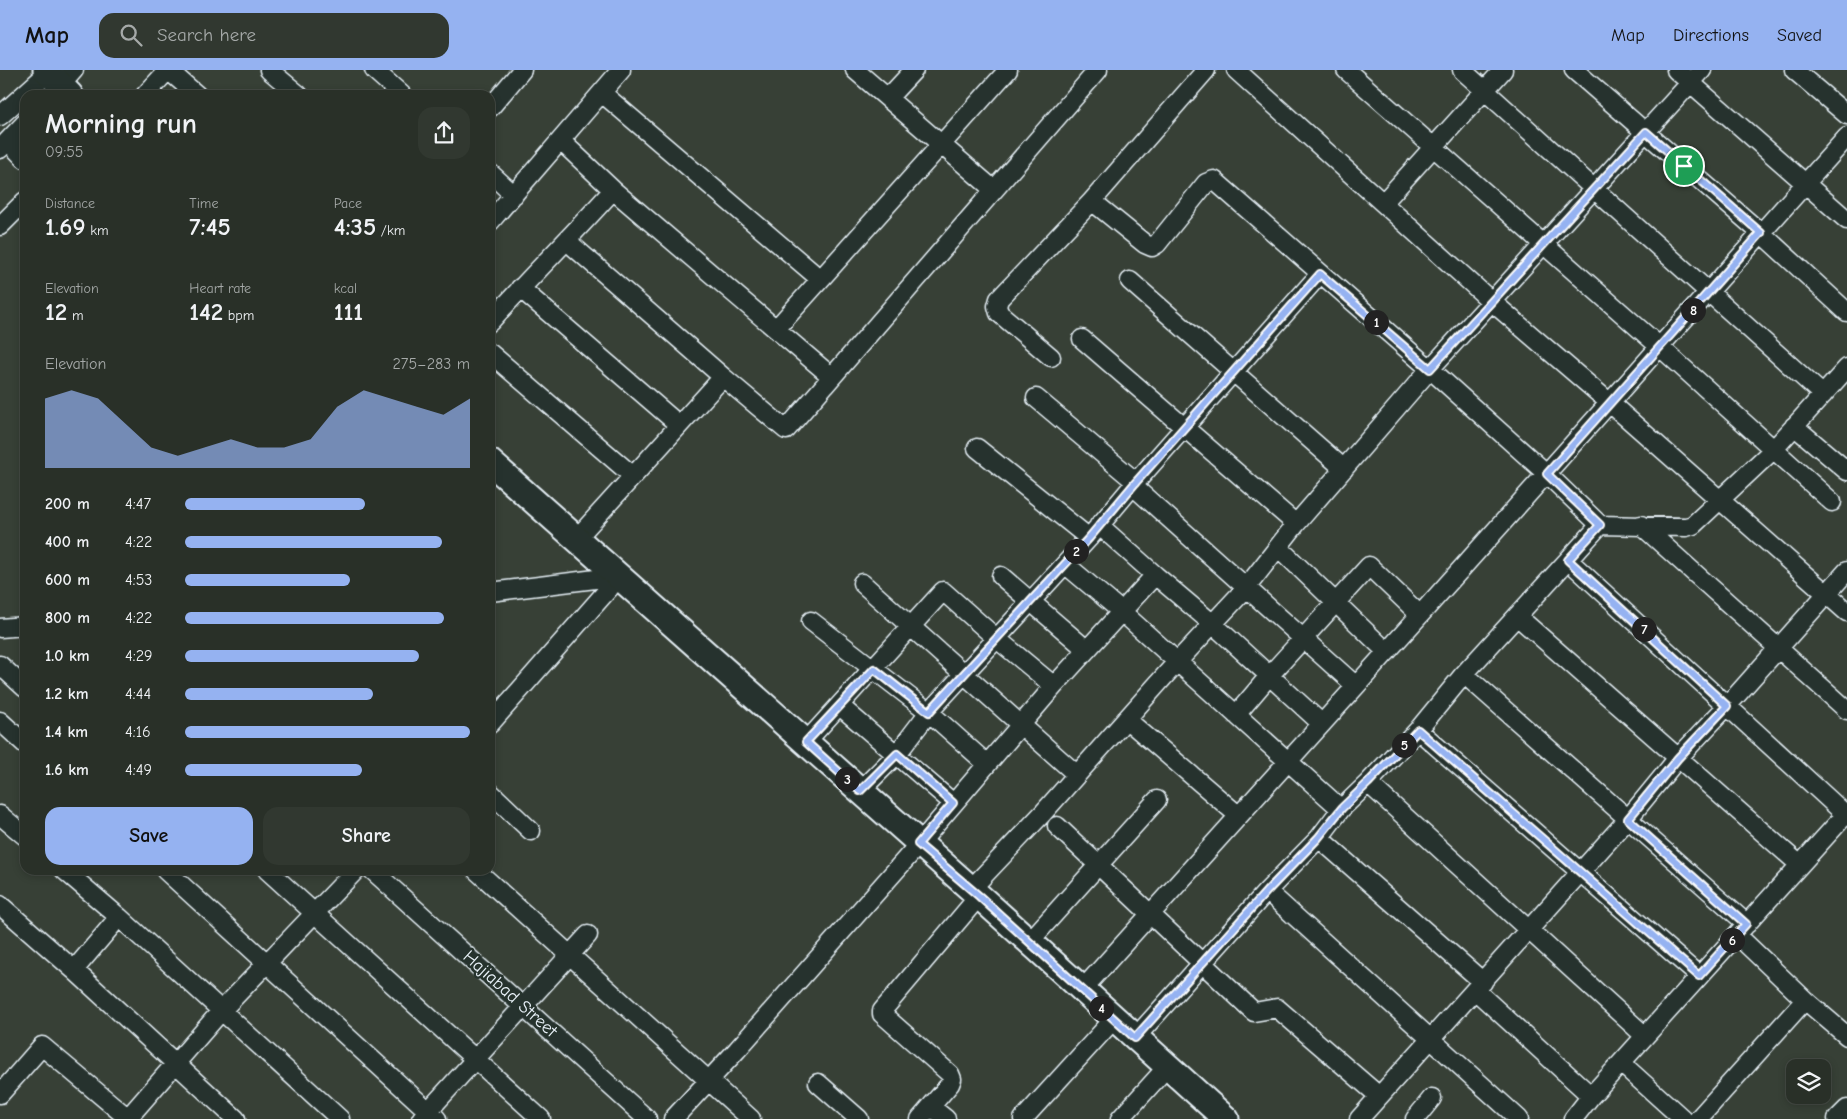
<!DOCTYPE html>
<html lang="en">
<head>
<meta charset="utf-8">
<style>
	body { margin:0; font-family:"Comic Neue",sans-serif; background:#313830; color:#f1f3f6; height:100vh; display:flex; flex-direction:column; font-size:19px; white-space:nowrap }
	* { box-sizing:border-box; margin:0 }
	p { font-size:16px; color:#a5a9a8 }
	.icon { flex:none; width:28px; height:28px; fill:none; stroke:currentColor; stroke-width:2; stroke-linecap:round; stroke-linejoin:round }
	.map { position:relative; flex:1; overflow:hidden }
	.details { position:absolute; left:20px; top:20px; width:475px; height:785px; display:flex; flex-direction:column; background:#293028; border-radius:15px; box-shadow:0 2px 8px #0003,0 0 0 1px #454b45 }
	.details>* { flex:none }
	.buttons { position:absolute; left:1786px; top:989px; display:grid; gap:10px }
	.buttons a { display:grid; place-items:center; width:45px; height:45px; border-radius:10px; background:#293028; box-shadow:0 2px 8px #0003,0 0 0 1px #454b45; font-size:25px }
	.pin { position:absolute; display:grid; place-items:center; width:42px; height:42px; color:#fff; margin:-21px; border:2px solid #fff; border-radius:50%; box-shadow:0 1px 5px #0007 }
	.km { position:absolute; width:25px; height:25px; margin:-12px; border-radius:50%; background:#222; color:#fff; font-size:14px; line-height:25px; text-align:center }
	.round { display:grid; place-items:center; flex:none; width:52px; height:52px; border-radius:15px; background:#313830 }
	.overview { display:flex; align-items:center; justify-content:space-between; height:85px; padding:0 25px }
	h1 { font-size:28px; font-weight:700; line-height:38px }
	.stats { display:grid; grid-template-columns:repeat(3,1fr); gap:8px; height:85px; padding:5px 25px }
	.stats div { display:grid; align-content:center }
	.stats b { font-size:25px; font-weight:700 }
	.stats small { font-size:14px; font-weight:400 }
	.stats p { font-size:14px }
	.chart { height:140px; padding:10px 25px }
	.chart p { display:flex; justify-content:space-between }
	.chart svg { width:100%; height:90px; margin-top:5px; fill:#95b2f1; opacity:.7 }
	.primary-button { display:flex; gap:10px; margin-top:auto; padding:10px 25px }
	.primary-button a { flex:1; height:58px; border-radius:15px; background:#95b2f1; color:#111; font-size:20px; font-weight:700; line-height:58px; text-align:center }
	.primary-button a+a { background:#313830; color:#f1f3f6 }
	ul { padding:0 25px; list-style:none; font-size:16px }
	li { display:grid; grid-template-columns:80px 60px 1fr; align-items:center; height:38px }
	li i { height:12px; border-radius:6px; background:#95b2f1 }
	header { display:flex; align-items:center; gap:30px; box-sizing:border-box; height:70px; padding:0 25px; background:#95b2f1; color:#111 }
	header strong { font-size:24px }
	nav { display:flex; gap:28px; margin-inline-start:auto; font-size:18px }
	.search { width:350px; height:45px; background:#313830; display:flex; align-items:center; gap:12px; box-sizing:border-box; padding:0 18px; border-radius:15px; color:#a5a9a8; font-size:19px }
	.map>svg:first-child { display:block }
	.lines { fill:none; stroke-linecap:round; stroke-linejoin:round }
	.street-casing { stroke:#e8f1f8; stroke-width:21 }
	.secondary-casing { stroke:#e8f1f8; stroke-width:29 }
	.street { stroke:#26332d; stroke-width:18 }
	.secondary { stroke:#26332d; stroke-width:25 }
	.route-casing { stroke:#fff; stroke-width:10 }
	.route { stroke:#95b2f1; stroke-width:6 }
	.labels { text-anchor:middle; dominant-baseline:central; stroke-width:5; stroke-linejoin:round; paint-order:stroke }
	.street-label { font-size:18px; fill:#e8f1f8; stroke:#26332d }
</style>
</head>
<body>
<header>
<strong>Map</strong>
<div class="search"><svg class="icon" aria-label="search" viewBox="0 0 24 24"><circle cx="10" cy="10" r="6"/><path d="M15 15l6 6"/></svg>Search here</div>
<nav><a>Map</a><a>Directions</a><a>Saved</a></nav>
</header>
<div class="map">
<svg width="1847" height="1049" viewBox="0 0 1847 1049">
	<rect width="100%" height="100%" fill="#374036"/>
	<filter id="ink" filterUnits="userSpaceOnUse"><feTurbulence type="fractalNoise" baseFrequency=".02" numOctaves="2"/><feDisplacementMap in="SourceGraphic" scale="10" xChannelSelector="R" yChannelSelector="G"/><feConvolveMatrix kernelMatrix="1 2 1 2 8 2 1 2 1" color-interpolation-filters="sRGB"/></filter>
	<g filter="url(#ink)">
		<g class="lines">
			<defs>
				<path id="street" d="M168,0l29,25
					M269,0l30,25
					M374,0l28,25
					M855,0l139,120
					M1206,0l-114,131 53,43 7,3 5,-3 49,-61 8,-3 216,189 117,105 53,51 86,2 7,-2 81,-76 73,-81
					M1236,0l255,231 119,102 237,209
					M1346,0l314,277 172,155
					M1462,0l361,325
					M1574,0l187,163 86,79
					M1676,0l171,150
					M1794,0l53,45
					M602,23l218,186
					M52,25l22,-25
					M145,25l23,-25
					M888,28l26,-28
					M490,38l32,-38
					M0,46l51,-46
					M8,71l17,18
					M561,71l52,49 219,187
					M0,79l25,-26
					M490,103l24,22
					M1383,133l120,-133
					M490,152l131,-152
					M0,156l25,-25
					M567,171l156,136
					M1130,211l214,188
					M520,218l159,137
					M490,252c40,-45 83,-87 123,-132
					M776,259l232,-259
					M1082,269l214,185
					M490,283l143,123
					M1051,287l-52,-44 -2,-7 2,-7 93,-98
					M1036,328l100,84
					M1794,356l53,45
					M977,378l112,90
					M1133,416l223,200
					M1099,455l56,50 58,49 109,100
					M1641,455l206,185
					M577,468l146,-161 63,53 312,-360
					M1278,477l109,105
					M1568,490l278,255
					M1065,494l57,48 219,197
					M1001,506l86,74
					M862,513l214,191
					M490,522l130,-16
					M1517,546l283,249
					M811,551l118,91 58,52
					M0,558l25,-2
					M0,595l25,23
					M1464,604l283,250
					M840,636l113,97
					M1236,645l33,-39 100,-110 51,49
					M1126,649l113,97
					M0,651l25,23
					M490,654l130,-148
					M1418,660l281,246
					M806,672l137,-151 54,48 57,47
					M1368,713l277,253
					M860,721l37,-37 32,-42 160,-174 47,-56 184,-208
					M490,722l41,39
					M0,745l25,21
					M1057,756l197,186 23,-4 102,88
					M1319,768l164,144
					M64,800l55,47 221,202
					M165,800l272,249
					M267,800l274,249
					M372,800l275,249
					M476,800l275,249
					M971,819l72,-76 134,-151 69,-74 50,-64 134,-155 272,-299
					M1267,821l252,228
					M0,835l74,65 162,149
					M1737,865l68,65 42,36
					M1029,872l128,-142
					M74,900l45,-53
					M1082,920l338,-375 427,-478
					M1475,920l116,106
					M1135,968l132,-147 52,-53 22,-29 27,-26 50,-53 46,-56 136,-149
					M1621,993l62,56
					M818,1013l41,36
					M0,1024l42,-48 87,73
					M931,1037l15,12
					M128,1048l94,-108 134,-140
					M421,1049l167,-184
					M673,1049l64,-69 182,-206 135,-158 101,-111
					M920,1049l30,-35 2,-5 -2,-5 -68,-60v-3l97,-115
					M1023,1049l91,-100
					M1120,1049l47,-52
					M1359,1049l269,-300 50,-61 49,-52 120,-135
					M1415,1049l17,-21
					M1573,1049l18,-23 256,-283
					M1698,1049l107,-119
					M1837,1049l10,-10"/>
				<path id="secondary" d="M46,0l24,25
					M490,392l489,434 247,223"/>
			</defs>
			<use href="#street" class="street-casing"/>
			<use href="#secondary" class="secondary-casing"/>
			<use href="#street" class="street"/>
			<use href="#secondary" class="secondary"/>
		</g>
	</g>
	<g class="lines" filter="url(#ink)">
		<defs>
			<path id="route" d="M1646,62l115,101 -214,241 53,51 -32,35 159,146 -49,52 -50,61 118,105 -47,52 -281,-246 -50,53 -26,25 -24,30 -51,53 -132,147 -156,-142 -61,-52 35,-41 -56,-49 -37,37 -54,-49 68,-73 55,43 160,-174 47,-56 184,-208 110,95z"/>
		</defs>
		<use href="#route" class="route-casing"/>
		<use href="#route" class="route"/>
	</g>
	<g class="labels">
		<g class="street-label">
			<text transform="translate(510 924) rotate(42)">Hajiabad Street</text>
		</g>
	</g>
</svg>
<div class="buttons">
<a><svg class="icon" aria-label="layers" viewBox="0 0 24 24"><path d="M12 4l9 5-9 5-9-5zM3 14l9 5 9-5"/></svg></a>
</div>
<div class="pin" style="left:1684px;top:96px;background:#1e9e55"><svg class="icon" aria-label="arrive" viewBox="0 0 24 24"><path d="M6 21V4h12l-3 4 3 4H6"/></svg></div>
<b class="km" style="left:1376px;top:252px">1</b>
<b class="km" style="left:1076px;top:481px">2</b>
<b class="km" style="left:847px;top:709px">3</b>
<b class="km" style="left:1101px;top:938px">4</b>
<b class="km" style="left:1404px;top:675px">5</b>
<b class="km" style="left:1732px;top:870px">6</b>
<b class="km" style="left:1644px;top:559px">7</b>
<b class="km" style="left:1693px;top:240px">8</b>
<section class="details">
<div class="overview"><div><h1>Morning run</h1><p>09:55</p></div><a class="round"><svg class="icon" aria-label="share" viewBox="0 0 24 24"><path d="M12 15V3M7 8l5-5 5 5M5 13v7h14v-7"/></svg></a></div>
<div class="stats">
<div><p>Distance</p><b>1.69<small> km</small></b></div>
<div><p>Time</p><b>7:45</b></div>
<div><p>Pace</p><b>4:35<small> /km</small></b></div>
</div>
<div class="stats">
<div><p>Elevation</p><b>12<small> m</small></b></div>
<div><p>Heart rate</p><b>142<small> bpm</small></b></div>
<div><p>kcal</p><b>111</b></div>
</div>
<div class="chart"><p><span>Elevation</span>275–283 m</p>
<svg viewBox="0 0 160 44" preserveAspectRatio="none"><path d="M0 44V10L10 6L20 10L30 22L40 34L50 38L60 34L70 30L80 34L90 34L100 30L110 14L120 6L130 10L140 14L150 18L160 10V44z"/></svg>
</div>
<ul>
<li><b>200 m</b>4:47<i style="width:63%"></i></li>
<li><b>400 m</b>4:22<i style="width:90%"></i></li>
<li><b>600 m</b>4:53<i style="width:58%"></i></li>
<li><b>800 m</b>4:22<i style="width:91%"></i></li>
<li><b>1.0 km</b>4:29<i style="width:82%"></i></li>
<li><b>1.2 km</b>4:44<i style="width:66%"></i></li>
<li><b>1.4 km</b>4:16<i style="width:100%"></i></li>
<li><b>1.6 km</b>4:49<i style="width:62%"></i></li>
</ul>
<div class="primary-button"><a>Save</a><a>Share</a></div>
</section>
</div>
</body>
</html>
